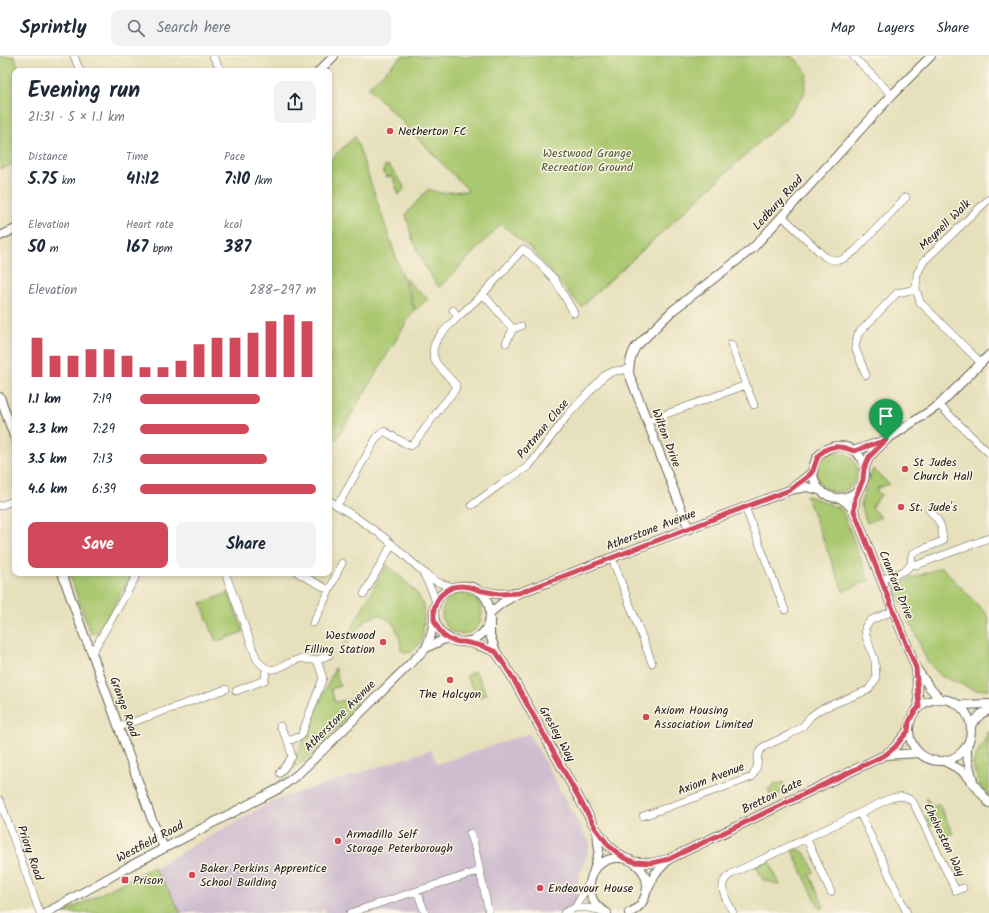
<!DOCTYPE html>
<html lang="en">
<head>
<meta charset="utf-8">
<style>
	body { margin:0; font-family:Kalam,sans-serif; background:#f2f2f3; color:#1f2937; height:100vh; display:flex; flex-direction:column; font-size:15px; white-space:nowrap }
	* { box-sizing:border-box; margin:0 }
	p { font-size:13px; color:#747a83 }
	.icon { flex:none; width:22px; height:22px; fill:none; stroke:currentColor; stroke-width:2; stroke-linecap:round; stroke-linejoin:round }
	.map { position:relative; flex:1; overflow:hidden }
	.sheet { position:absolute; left:12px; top:12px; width:320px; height:508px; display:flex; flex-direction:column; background:#fff; border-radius:8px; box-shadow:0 2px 6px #0003 }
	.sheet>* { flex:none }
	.pin { position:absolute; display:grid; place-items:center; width:34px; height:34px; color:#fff; margin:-41px -17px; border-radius:50% 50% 50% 0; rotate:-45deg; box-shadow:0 0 4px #0007 }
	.pin .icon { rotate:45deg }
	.round { display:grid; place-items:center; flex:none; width:42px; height:42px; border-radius:8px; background:#f2f2f3 }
	.summary { display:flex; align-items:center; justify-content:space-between; height:68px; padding:0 16px }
	h1 { font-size:22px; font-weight:700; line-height:30px }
	.stats { display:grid; grid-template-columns:repeat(3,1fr); gap:6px; height:68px; padding:4px 16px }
	.stats div { display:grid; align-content:center }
	.stats b { font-size:17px; font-weight:700 }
	.stats small { font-size:11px; font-weight:400 }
	.stats p { font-size:11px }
	.chart { height:112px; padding:8px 16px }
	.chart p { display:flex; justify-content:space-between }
	.chart svg { width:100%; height:72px; margin-top:4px; stroke:#d1495b; stroke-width:6 }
	.action { display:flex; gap:8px; margin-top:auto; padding:8px 16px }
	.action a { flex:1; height:46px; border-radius:8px; background:#d1495b; color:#fff; font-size:16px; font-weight:700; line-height:46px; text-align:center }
	.action a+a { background:#f2f2f3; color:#1f2937 }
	ul { padding:0 16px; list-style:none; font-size:13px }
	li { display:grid; grid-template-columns:64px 48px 1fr; align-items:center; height:30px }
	li i { height:10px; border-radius:5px; background:#d1495b }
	header { display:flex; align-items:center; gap:24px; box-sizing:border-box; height:56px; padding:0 20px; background:#fff; border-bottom:1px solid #e0e1e3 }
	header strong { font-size:19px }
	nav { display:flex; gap:22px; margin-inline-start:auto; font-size:14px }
	.search { width:280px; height:36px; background:#f2f2f3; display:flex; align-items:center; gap:10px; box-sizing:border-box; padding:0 14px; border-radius:8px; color:#747a83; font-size:15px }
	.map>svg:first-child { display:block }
	.industrial { fill:#cfbdcf }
	.green { fill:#aac870; stroke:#637246 }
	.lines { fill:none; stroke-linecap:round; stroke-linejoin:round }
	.minor-casing { stroke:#636154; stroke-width:8 }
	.tertiary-casing { stroke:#636154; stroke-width:10 }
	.minor { stroke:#fff; stroke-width:7 }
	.tertiary { stroke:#fff; stroke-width:8 }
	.route-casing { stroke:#fff; stroke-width:8 }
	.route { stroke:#d1495b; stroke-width:5 }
	.poi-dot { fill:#d1495b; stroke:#fcf5e5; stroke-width:1.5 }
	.labels { text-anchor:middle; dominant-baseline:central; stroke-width:3; stroke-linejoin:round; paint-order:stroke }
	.poi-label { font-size:12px; fill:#1c1c1c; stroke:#fcf5e5; text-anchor:start }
	.park-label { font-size:12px; fill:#4e5839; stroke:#fcf5e5 }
	.street-label { font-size:12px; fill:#1c1c1c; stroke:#fcf5e5 }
</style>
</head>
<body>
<header>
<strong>Sprintly</strong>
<div class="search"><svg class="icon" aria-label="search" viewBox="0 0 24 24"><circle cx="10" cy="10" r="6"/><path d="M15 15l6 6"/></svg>Search here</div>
<nav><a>Map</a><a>Layers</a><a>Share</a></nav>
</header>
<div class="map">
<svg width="989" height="857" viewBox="0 0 989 857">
	<rect width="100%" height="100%" fill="#fcf5e5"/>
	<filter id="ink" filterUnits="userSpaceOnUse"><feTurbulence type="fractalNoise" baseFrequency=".025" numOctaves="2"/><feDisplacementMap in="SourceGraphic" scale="8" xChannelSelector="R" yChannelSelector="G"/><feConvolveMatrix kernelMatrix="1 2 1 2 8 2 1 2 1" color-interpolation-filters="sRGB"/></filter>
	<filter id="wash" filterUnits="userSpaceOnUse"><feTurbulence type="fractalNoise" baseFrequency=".012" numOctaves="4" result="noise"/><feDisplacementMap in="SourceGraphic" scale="16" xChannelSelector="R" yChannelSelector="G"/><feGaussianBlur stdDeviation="0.9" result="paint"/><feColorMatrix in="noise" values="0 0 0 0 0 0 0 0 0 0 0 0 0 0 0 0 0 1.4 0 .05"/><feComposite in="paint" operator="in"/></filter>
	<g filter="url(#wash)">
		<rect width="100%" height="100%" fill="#e7e0bc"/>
		<path class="industrial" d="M529,677l61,111 -15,46 10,23h-259l-1,-4 -6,4h-138l-16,-29 -12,-16 122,-68 156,-50 6,14z"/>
		<path class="green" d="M0,0h14l6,15h-5v93l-15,5z
			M402,0h390l3,2 12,15 -3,21 -14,20 -209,193 -51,-59 -29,-24 -62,64 -14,-21 -13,-29 -6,-24 22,-25 12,4 22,-2h7l-101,-104z
			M355,80l59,174 -78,130 -7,6v-285z
			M385,110h3l3,2 12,17 1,4 -5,6 -7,-19 -6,1 -3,-6z
			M406,222l9,10 13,11 -13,11z
			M817 416a20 20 0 1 1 40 0a20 20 0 1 1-40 0Z
			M873,413l16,15 -11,4 -1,3 4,4 -9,12 2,4 7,6 -14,6 -6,-17v-4z
			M806,439l35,14 3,6 25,66 -26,10z
			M387,508l31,30 5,11 1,14 -1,16 -3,9 -8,8 -6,1 -5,-3c0,-10 -3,-22 -11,-29 -2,-3 -8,-4 -11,-6l-12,4 -23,29 -2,-2 26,-48z
			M942,511l47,50v72l-14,1 -34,-14 -14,-15 -33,-76z
			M69,517h63v1l-32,56 -4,3 -4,1 -2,-2z
			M229,537l14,39 -27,10 -15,-39z
			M442 558a20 20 0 1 1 40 0a20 20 0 1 1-40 0Z
			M335,612l5,18 -9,3 4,13 17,-3 6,5 -36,41 -43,38 15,-23z
			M475,615l12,23 -9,4 -12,-22z
			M989,675v67l-9,-12 -8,-22z
			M783,726l4,8 -16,8 -3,-9 3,-1 1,-3 5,-2 1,1z
			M925,741l8,10 6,-3 14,30 -9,4 -6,-14 -8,2 -4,-10 6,-3z
			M797,793c11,2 13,14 17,23l-4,3 14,32 -4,2 -28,-58z
			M768,804l2,2 10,23 -17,-5 -7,-14z
			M153,811l12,17 16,29h-118z"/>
	</g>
	<g filter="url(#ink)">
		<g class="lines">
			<defs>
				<path id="minor" d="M74,0l6,15
					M213,0l8,15
					M853,0l39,39
					M782,160l43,41c14,7 20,2 31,-7l50,-53
					M483,238l30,35 -7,14
					M453,254l5,7c-12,12 -34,28 -21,47 6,7 13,14 19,21l-1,5 -15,18 -25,34 -4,4c-6,-2 -20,-11 -27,-15l-7,6 -35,61 -6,7 18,11 30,21 38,34 15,11 16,5
					M458,261l25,-23 40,-45 16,14 16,17 19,33
					M513,273l8,-3
					M981,307l-61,-61 -4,-13 1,-15 7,-13 65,-62
					M866,319l-11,-28 3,-13 39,-41 19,-4
					M746,329l8,20
					M939,349l50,48
					M647,365l99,-36 -15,-41
					M329,444l7,5
					M472,449l29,-21 28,-18 38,-50 37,-40c10,-6 14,-6 25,-6
					M0,450l15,-6
					M745,451l40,103
					M612,502l40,105
					M911,508l6,1 72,-27
					M226,517v2l31,85c16,19 24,4 42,-1 5,-1 12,2 18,1 4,-1 9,-4 12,-5
					M298,517l31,17
					M423,517l9,18 4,12
					M881,524l25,-10 5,-6 1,-10 8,-4 23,-9c-1,-16 -3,-20 -14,-31
					M364,538l28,-50
					M313,567c11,-19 19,-40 29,-60
					M92,597l46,-80
					M236,635l29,-11 1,-12
					M280,670l8,15
					M119,671l107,-38
					M280,717l12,-16 -4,-16 13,-5 22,-58 -6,-18
					M0,744l40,113
					M860,757l47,100
					M643,760l93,-33 16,-6 5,-10 1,-13 5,-7 26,-12 14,-9 8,-10 10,-7 47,-19 8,-11 -1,-18 -9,-25 -1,-9 6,-7 22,-9
					M470,777l4,11 15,69
					M806,782l25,54
					M417,835l8,22
					M575,852l14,-25
					M350,857l88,-29 42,-13
					M564,857l11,-5h13l16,3
					M733,857c-3,-7 -12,-21 -10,-28 0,-5 4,-8 8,-11l160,-76c10,-2 14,-3 22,4l43,89 7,-3"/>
				<path id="tertiary" d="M319,15l15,-15
					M0,180l15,-7
					M0,341l15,42
					M813 416a26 26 0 1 1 52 0a26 26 0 1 1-52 0Z
					M854,395l32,-11 53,-35 50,-50
					M864,413l5,-12 16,-16
					M791,433l13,-10 9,-8
					M840,442l7,5 7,8 62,157 14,20 10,11
					M854,455l1,-13 4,-9
					M689,473l-60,-155c0,-10 1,-17 6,-26l37,-37 81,-63 139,-153 39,-39
					M62,517l22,62 8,18 60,167 12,28
					M478,535l21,3 17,-1
					M490,557l12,-10 17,-10 271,-103 17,-3 15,4
					M490,564v15l6,17 15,23 85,154 13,17 15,12
					M465,586c2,-1 6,-1 8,-2 29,-13 18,-58 -13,-54 -11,1 -20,7 -24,17 -6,13 1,30 14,36 4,3 9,3 14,3 11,1 22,6 32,10
					M426,592l5,-13 3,-14
					M916,612l3,39
					M909 674a31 31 0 1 1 62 0a31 31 0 1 1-62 0Z
					M959,649l30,-1
					M971,669l10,-11 8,-4
					M967,690v11l6,24
					M885,699l34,-2
					M944,705l17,9 12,13 16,20
					M634,806l18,1 17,-4 216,-104 9,-7 14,-17
					M594,814l5,-19 -2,-20
					M648,833l7,-15 13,-14
					M46,857l84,-47 150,-78 18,-14 24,-23 104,-103 21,-10
					M607,857c-29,-13 -19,-57 13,-55 6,0 12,2 17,7 6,5 10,13 10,22 -1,12 -7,21 -18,26"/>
			</defs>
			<use href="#minor" class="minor-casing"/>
			<use href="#tertiary" class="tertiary-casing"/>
			<use href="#minor" class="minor"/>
			<use href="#tertiary" class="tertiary"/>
		</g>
	</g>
	<g class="lines" filter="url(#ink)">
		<defs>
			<path id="route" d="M886,384l-17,17 -5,12 -1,11 -8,18 -1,13 62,157 3,39 -6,7 -4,8 -1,9 -14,17 -9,7 -216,104 -17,4 -18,-1 -10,-4 -15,-12 -13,-17 -85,-154 -15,-23 -14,-6 -18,-4h-5l-9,-2 -7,-5 -5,-7 -4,-8v-11l2,-6 4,-7 6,-5 7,-4 8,-1 9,1 8,3 21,4 20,-1 271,-103c7,-6 16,-11 22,-18 3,-4 3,-10 6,-15 10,-14 23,-11 36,-6z"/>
		</defs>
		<use href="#route" class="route-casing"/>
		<use href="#route" class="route"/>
	</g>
	<g class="poi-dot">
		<circle cx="390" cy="75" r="4"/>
		<circle cx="905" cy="413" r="4"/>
		<circle cx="901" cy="451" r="4"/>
		<circle cx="383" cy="586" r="4"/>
		<circle cx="450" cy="624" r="4"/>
		<circle cx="646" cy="661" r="4"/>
		<circle cx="338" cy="785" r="4"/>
		<circle cx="192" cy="819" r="4"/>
		<rect x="121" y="820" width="8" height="8" rx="2"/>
		<circle cx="540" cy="832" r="4"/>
	</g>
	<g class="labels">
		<g class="poi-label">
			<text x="398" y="75">Netherton FC</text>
			<text x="913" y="406">St Judes<tspan x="913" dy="14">Church Hall</tspan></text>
			<text x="909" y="451">St. Jude's</text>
			<text x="375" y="579" text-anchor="end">Westwood<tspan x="375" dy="14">Filling Station</tspan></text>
			<text x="450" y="638" text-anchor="middle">The Halcyon</text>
			<text x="654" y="654">Axiom Housing<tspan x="654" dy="14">Association Limited</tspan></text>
			<text x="346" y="778">Armadillo Self<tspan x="346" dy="14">Storage Peterborough</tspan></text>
			<text x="200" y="812">Baker Perkins Apprentice<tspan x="200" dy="14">School Building</tspan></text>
			<text x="133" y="824">Prison</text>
			<text x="548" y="832">Endeavour House</text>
		</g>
		<g class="park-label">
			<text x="587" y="97">Westwood Grange<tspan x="587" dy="14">Recreation Ground</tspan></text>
		</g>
		<g class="street-label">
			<text transform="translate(778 147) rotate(-48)">Ledbury Road</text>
			<text transform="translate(945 169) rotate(-44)">Meynell Walk</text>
			<text transform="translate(543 373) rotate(-50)">Portman Close</text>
			<text transform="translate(666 382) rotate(69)">Wilton Drive</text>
			<text transform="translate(651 474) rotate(-21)">Atherstone Avenue</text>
			<text transform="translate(896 529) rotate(68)">Cranford Drive</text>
			<text transform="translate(124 651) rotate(70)">Grange Road</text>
			<text transform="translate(340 660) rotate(-45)">Atherstone Avenue</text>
			<text transform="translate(557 678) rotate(61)">Gresley Way</text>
			<text transform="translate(711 723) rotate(-21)">Axiom Avenue</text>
			<text transform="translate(772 740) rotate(-26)">Bretton Gate</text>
			<text transform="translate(944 784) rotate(64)">Chelveston Way</text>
			<text transform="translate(150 786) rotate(-28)">Westfield Road</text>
			<text transform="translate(30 797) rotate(71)">Priory Road</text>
		</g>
	</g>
</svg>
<div class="pin" style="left:886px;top:384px;background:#1e9e55"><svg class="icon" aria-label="arrive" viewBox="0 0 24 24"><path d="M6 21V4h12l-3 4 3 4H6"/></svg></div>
<section class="sheet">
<div class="summary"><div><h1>Evening run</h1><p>21:31 · 5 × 1.1 km</p></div><a class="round"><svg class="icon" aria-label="share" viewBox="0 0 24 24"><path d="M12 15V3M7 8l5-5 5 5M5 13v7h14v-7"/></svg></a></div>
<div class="stats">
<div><p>Distance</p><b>5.75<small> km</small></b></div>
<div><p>Time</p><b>41:12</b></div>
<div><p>Pace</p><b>7:10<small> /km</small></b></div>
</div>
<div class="stats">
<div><p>Elevation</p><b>50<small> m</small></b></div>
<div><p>Heart rate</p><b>167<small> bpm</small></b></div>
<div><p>kcal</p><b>387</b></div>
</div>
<div class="chart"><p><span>Elevation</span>288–297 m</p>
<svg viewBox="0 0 160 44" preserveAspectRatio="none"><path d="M5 44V20M15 44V31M25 44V31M35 44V27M45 44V27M55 44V31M65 44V38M75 44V38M85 44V34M95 44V24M105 44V20M115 44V20M125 44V17M135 44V10M145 44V6M155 44V10"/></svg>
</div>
<ul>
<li><b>1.1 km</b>7:19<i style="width:68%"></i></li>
<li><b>2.3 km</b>7:29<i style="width:62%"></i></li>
<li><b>3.5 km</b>7:13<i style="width:72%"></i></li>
<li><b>4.6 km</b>6:39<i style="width:100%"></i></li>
</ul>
<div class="action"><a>Save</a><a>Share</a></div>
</section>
</div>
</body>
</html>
